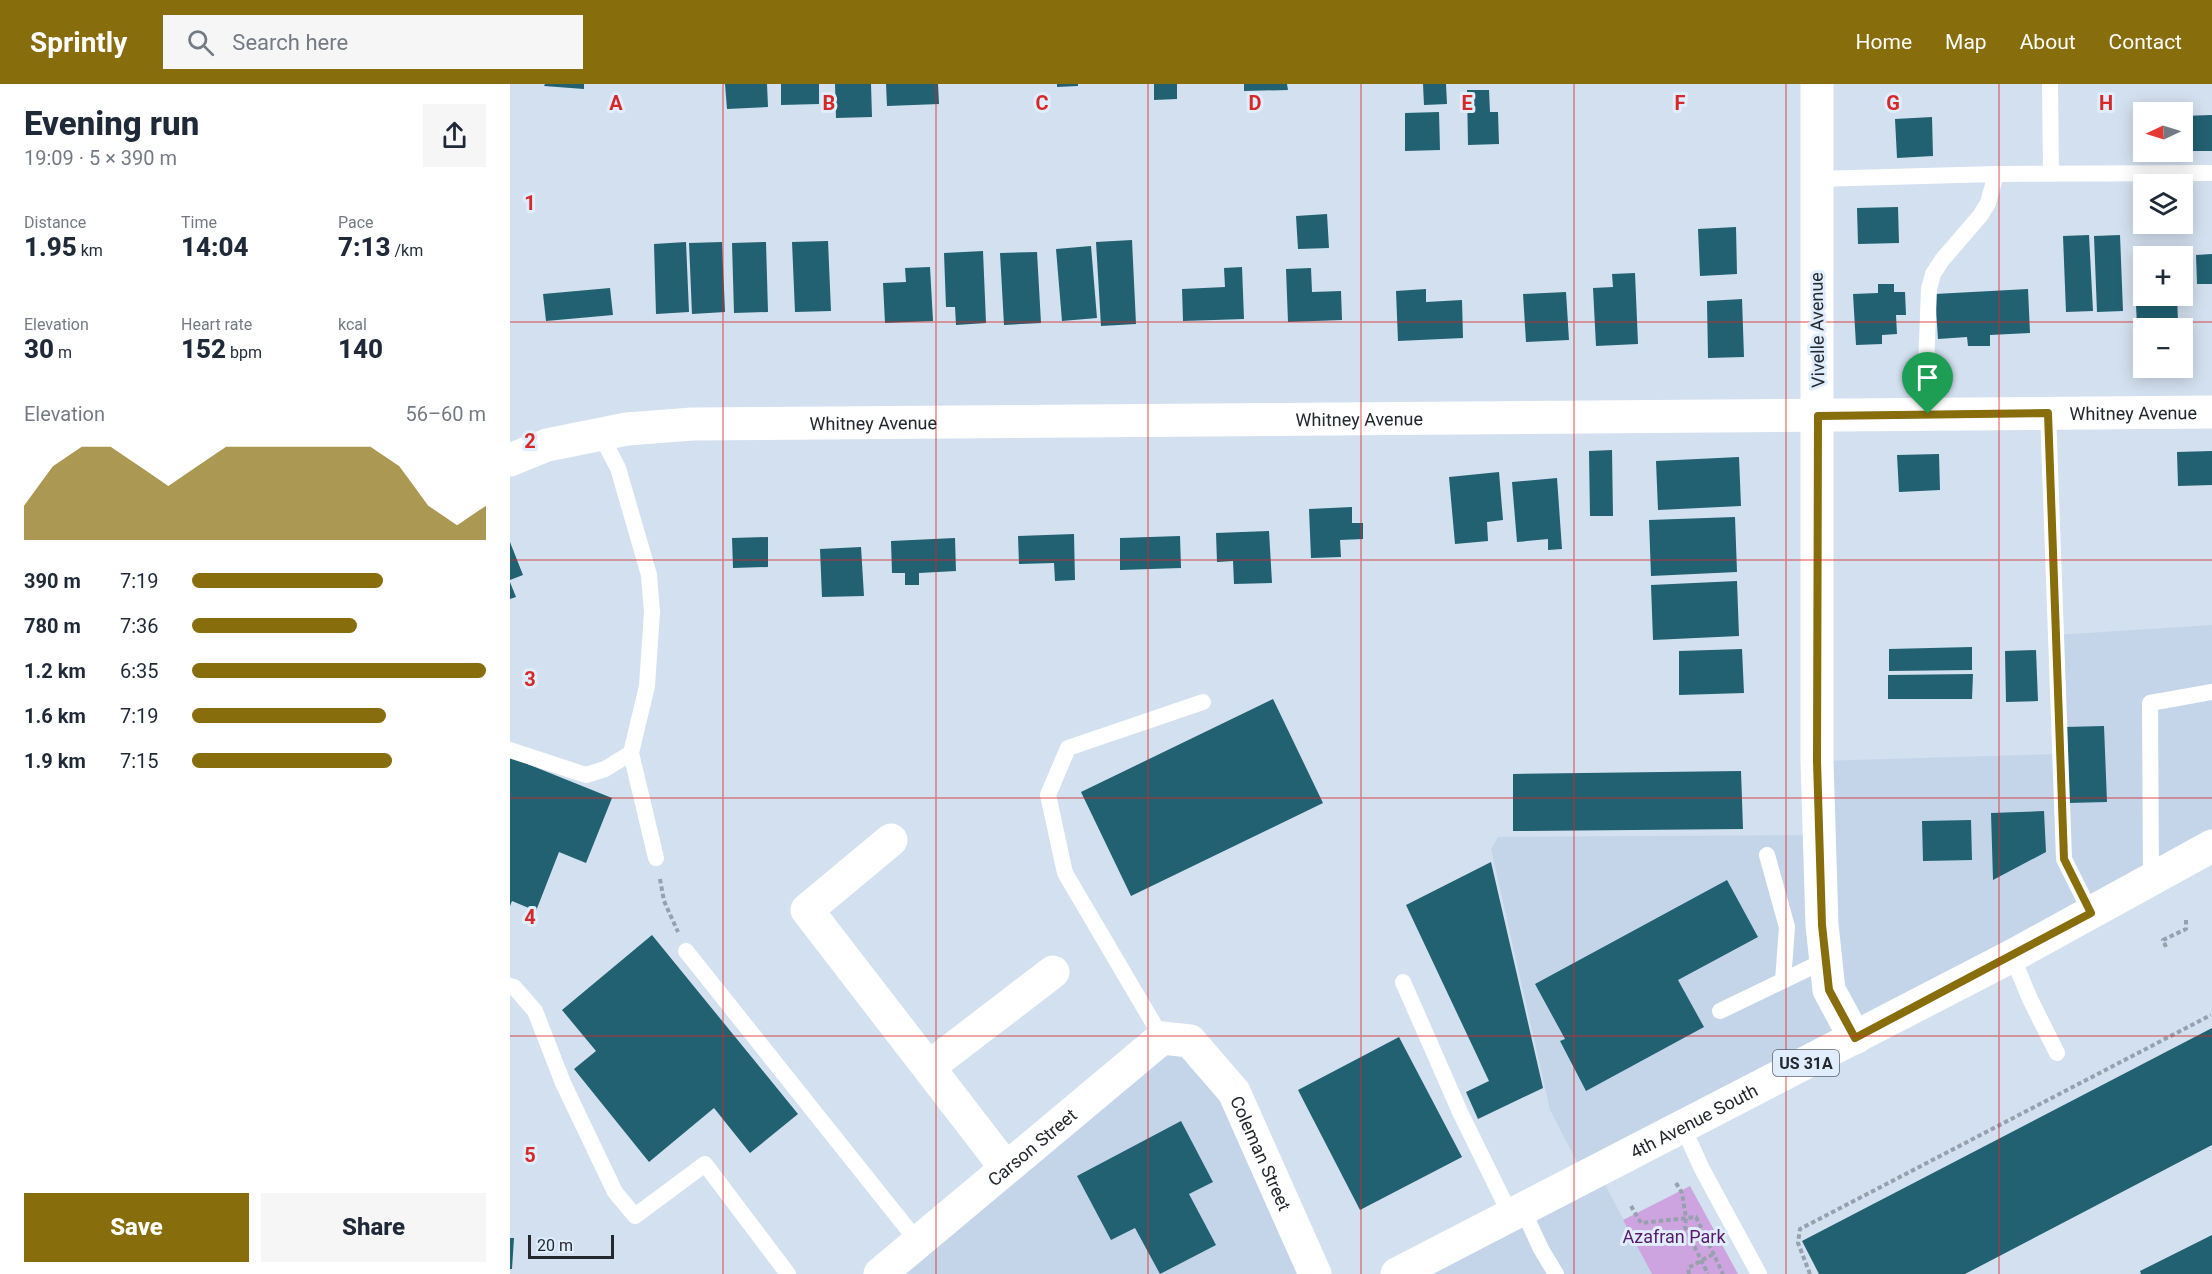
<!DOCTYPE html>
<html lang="en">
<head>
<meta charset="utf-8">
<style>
	body { margin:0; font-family:Roboto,sans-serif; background:#f6f6f7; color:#1f2937; height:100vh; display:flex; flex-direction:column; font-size:22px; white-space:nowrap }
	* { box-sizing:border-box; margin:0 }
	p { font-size:20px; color:#747a83 }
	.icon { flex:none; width:33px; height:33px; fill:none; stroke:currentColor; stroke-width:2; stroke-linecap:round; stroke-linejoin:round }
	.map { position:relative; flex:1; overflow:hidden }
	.panel { display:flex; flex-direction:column; background:#fff; width:510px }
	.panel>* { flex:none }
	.needle { width:39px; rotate:266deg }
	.controls { position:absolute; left:1623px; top:18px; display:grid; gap:12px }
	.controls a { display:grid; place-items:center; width:60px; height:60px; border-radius:0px; background:#fff; box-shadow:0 3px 15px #0003; font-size:30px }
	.scale { position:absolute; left:18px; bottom:15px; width:86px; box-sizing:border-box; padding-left:6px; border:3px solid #23282e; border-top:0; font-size:16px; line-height:21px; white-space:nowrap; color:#23282e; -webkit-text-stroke:4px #e0edfc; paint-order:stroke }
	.pin { position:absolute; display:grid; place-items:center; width:51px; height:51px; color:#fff; margin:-62px -26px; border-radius:50% 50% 50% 0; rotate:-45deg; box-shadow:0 0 6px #0007 }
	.pin .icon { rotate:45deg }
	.round { display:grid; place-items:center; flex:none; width:63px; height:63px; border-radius:0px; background:#f6f6f7 }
	.summary { display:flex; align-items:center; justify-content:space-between; height:102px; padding:0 24px }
	h1 { font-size:33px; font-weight:800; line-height:45px }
	.metrics { display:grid; grid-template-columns:repeat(3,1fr); gap:9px; height:102px; padding:6px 24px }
	.metrics div { display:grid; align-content:center }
	.metrics b { font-size:26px; font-weight:800 }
	.metrics small { font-size:16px; font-weight:400 }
	.metrics p { font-size:16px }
	.chart { height:168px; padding:12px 24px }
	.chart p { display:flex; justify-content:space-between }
	.chart svg { width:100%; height:108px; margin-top:6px; fill:#876d0b; opacity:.7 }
	.button { display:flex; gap:12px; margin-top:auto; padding:12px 24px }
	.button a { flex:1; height:69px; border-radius:0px; background:#876d0b; color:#fff; font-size:24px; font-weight:800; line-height:69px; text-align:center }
	.button a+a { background:#f6f6f7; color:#1f2937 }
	ul { padding:0 24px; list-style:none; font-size:20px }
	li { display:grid; grid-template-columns:96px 72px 1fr; align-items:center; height:45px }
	li i { height:15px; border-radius:8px; background:#876d0b }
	header { display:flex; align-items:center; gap:36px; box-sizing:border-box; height:84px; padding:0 30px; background:#876d0b; color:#fff }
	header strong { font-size:28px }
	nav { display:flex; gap:33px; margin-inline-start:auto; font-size:21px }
	.search { width:420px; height:54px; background:#f6f6f7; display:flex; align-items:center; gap:15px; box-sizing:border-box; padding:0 21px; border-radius:0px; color:#747a83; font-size:22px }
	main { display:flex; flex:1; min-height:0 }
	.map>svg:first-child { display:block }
	.built { fill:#c4d5ea }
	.green { fill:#cea4e0 }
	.building { fill:#216172 }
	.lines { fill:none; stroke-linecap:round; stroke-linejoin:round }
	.path { stroke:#97a1ad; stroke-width:4; stroke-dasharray:4.5 3; stroke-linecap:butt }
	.lane { stroke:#fff; stroke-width:16 }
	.street { stroke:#fff; stroke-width:33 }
	.primary { stroke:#fff; stroke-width:33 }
	.route-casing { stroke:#fff; stroke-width:12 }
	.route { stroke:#876d0b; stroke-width:8 }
	.grid { fill:none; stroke:#d62828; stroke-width:1.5; stroke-opacity:0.55 }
	.labels { text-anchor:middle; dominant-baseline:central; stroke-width:6; stroke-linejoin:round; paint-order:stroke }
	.shield { fill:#e0edfc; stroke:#5c636c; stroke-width:1.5 }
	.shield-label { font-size:16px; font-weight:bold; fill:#23282e }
	.street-label { font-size:18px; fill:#23282e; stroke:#e0edfc }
	.park-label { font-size:18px; fill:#57186d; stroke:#e0edfc }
	.grid-label { font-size:20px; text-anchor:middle; font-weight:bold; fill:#d62828; stroke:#e0edfc; stroke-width:6; stroke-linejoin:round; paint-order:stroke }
</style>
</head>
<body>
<header>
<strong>Sprintly</strong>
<div class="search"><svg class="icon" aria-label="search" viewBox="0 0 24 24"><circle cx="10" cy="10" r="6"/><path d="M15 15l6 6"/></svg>Search here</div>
<nav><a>Home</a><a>Map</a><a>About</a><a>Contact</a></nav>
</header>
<main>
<section class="panel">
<div class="summary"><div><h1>Evening run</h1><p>19:09 · 5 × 390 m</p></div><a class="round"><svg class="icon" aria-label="share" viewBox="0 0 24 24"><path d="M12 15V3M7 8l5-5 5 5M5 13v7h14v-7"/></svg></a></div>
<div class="metrics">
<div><p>Distance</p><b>1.95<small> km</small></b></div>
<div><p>Time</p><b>14:04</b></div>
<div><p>Pace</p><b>7:13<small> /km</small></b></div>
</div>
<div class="metrics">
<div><p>Elevation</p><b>30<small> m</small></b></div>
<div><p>Heart rate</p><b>152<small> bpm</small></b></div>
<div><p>kcal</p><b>140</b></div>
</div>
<div class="chart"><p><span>Elevation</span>56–60 m</p>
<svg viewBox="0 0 160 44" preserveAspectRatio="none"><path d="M0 44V30L10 14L20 6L30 6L40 14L50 22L60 14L70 6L80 6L90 6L100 6L110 6L120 6L130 14L140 30L150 38L160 30V44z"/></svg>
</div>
<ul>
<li><b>390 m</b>7:19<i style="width:65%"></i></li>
<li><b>780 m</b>7:36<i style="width:56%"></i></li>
<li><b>1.2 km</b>6:35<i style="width:100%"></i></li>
<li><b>1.6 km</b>7:19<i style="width:66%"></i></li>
<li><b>1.9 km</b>7:15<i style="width:68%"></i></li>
</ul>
<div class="button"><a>Save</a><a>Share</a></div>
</section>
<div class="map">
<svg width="1702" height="1190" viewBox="0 0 1702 1190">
	<rect width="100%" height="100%" fill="#d3e0ef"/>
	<path class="built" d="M1702,541v221l-614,325 54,103h-255l188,-97 -35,-67 -59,-261 7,-12 321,-2 -2,-74 243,-7 -4,-119z
		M652,954l28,3 125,233h-435z"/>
	<path class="green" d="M1180,1102l48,88h-86l-29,-54z"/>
	<path class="building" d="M35,0h39v5l-40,-3z
		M215,0h42l1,23 -41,2z
		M271,0h38v20l-38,1z
		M325,0h36l1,33 -36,1z
		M376,0h52l1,20 -52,2z
		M547,0h21v2l-21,1z
		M644,0h23v15l-23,1z
		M734,0h43l1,6 -44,1z
		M913,0h23l1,20 -23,1z
		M957,6h22l1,22h8l1,32 -31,1z
		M929,28l1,38 -35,1v-38z
		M1702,31v36h-30v-35z
		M1422,33l1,39 -36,2 -2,-39z
		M1388,123l1,36 -41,1 -1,-36z
		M817,130l2,34 -31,1 -2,-33z
		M1226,143l1,47 -37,2 -2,-47z
		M1579,151l4,76 -27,1 -3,-76z
		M1610,151l3,76 -26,1 -3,-76z
		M622,156l4,84 -35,2 -5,-84z
		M318,157l3,70 -36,1 -3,-70z
		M176,158l3,70 -33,2 -2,-70z
		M212,158l3,70 -33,2 -3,-71z
		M256,158l2,70 -34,1 -2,-70z
		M581,162l6,72 -35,3 -6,-72z
		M473,167l3,72 -30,2 -1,-18h-9l-2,-54z
		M527,168l4,71 -37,2 -4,-72z
		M1702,170v30h-15l-1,-29z
		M420,183l3,54 -48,2 -2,-40 23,-1 -1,-14z
		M732,183l2,52 -61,2 -1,-32 43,-2 -1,-19z
		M801,184l1,24 29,-1 1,29 -54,2 -2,-53z
		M1624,184h10v28h33l1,26 -41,2z
		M1125,189l3,71 -42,2 -3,-58 20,-1 -1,-13z
		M1368,200h16v8h11l1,23h-10l1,19 -15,1v9l-26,1 -3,-51 25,-1z
		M100,204l3,27 -67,6 -3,-27z
		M916,205v13l36,-2 1,38 -65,3 -2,-50z
		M1518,205l2,44 -40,2v11h-22l-1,-9 -29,2 -3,-45z
		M1056,208l3,48 -43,2 -3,-48z
		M1232,215l2,58 -36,1 -1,-57z
		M1102,366l1,66h-23l-1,-65z
		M1702,367v34l-34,1 -1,-34z
		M1429,370l1,36 -41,2 -2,-37z
		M1229,373l2,49 -83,4 -2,-49z
		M989,388l4,48 -16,2 1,19 -33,3 -6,-67z
		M1047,394l5,71 -14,1v-11l-31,3 -5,-60z
		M842,423v16h11v16l-23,1 1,17 -30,1 -2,-49z
		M1225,433l2,55 -86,4 -2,-56z
		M759,447l3,52 -38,1 -1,-23 -16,1 -1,-29z
		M564,450l1,46 -20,1 -1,-18 -35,1 -1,-28z
		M670,452l1,32 -61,2v-32z
		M258,453v30l-35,1 -1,-30z
		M445,454l1,33 -37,2v12h-14v-12h-13l-1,-32z
		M0,458l13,33 -13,5z
		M351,463l3,49 -42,1 -2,-48z
		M1227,497l2,55 -86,4 -2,-55z
		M0,498l6,15 -6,2z
		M1462,563v23l-83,1v-22z
		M1232,565l2,44 -65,2v-44z
		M1526,566l2,51 -32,1 -1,-51z
		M1463,590l-1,25h-84v-24z
		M763,615l50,104 -192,93 -50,-104z
		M1594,642l3,76 -40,1 -3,-76z
		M0,673l102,41 -26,65 -27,-11 -23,59 -24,-10 -2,5z
		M1231,687l2,58 -230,2v-57z
		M1534,727l2,41 -53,28 -2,-67z
		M1461,736l1,40 -49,1 -1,-40z
		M981,778l52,226 -65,31 -12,-27 23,-11 -83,-176z
		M1217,796l31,57 -80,43 26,47 -118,64 -26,-50 5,-2 -30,-55z
		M142,851l146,179 -48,39 -36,-45 -65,54 -75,-93 22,-18 -34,-41z
		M1702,944v117l-247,129h-146l-17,-33z
		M889,953l63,120 -102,53 -62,-120z
		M671,1037l32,61 -24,12 27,51 -56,29 -25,-46 -24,12 -34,-64z
		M1702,1151v39h-71l-1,-3z
		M0,1154h4l-2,31h-2z"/>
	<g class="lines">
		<path class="path" d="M150,795l4,22 14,31
			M1656,863l-3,-7 23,-11v-11
			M1166,1099l6,10 4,25 -1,9 23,47
			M1121,1122l10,17 55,-6 27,57
			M1179,1190l-1,-6 27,-15
			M1300,1190l-12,-31 2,-14 411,-214"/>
		<path class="lane" d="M1540,0l1,89
			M1305,95l181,-5 216,-1
			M1538,329l16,446 27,54
			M1418,330l-2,-46 3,-79 4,-15 9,-14 38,-44 8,-13 8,-29
			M0,666l76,25 19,-6 26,-16 16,-67 5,-74 -3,-37 -31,-107 -18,-34
			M121,669l25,105
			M1257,771l20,72 -4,54
			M1641,796l-1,-177 62,-11
			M176,867l232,291
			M1502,872l18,43 27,54
			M893,898l57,130 51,104
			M0,902l4,1 21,24 28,72 52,109 20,24 70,-52 83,110
			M1210,927l106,-51
			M652,954l-97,-165 -17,-78 20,-47 135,-46
			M1173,1043l19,42 57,105
			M1013,1126l18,39 15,25"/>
		<g class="street">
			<path d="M1307,0v677l5,164 7,65 26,48"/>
			<path id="s1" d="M0,376l37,-15 80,-16 65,-5 1520,-12"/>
			<path d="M381,756l-84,70 199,258"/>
			<path d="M419,983l124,-95"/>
			<path id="s2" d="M370,1190l282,-236 28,3 44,51 81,182"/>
		</g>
		<path class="primary" id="s3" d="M887,1190l615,-318 200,-110"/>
	</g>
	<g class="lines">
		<defs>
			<path id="route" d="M1538,329l16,446 27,54 -236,125 -26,-48 -7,-65 -5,-164 1,-345z"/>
		</defs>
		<use href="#route" class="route-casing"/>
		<use href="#route" class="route"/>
	</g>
	<path class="grid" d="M213,0v1190M426,0v1190M638,0v1190M851,0v1190M1064,0v1190M1276,0v1190M1489,0v1190M0,238h1702M0,476h1702M0,714h1702M0,952h1702"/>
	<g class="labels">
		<rect class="shield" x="1263" y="966" width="66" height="26" rx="4.5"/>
		<g class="shield-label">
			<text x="1296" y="979">US 31A</text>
		</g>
		<g class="street-label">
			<text transform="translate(1307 246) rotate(-91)">Vivelle Avenue</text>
			<text stroke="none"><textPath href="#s1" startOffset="1628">Whitney Avenue</textPath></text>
			<text stroke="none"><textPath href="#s1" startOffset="854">Whitney Avenue</textPath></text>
			<text stroke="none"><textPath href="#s1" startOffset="368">Whitney Avenue</textPath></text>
			<text stroke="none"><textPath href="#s3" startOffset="334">4th Avenue South</textPath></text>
			<text stroke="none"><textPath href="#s2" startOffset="198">Carson Street</textPath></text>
			<text stroke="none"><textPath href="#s2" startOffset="530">Coleman Street</textPath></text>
		</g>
		<g class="park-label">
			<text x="1164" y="1152">Azafran Park</text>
		</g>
	</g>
	<g class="grid-label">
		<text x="106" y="26">A</text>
		<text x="319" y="26">B</text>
		<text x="532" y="26">C</text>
		<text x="745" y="26">D</text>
		<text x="957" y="26">E</text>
		<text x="1170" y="26">F</text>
		<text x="1383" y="26">G</text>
		<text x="1596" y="26">H</text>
		<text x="20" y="126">1</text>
		<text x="20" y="364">2</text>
		<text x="20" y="602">3</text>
		<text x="20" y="840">4</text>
		<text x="20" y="1078">5</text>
	</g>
</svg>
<div class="controls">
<a><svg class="needle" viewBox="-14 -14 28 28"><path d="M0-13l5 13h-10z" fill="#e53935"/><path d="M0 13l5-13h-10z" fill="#747a83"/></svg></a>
<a><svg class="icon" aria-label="layers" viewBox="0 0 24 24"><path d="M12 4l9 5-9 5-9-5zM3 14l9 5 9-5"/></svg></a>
<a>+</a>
<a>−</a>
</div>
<div class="scale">20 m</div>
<div class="pin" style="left:1418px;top:330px;background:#1e9e55"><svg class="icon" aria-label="arrive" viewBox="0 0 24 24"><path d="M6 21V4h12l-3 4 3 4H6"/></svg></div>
</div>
</main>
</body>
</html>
